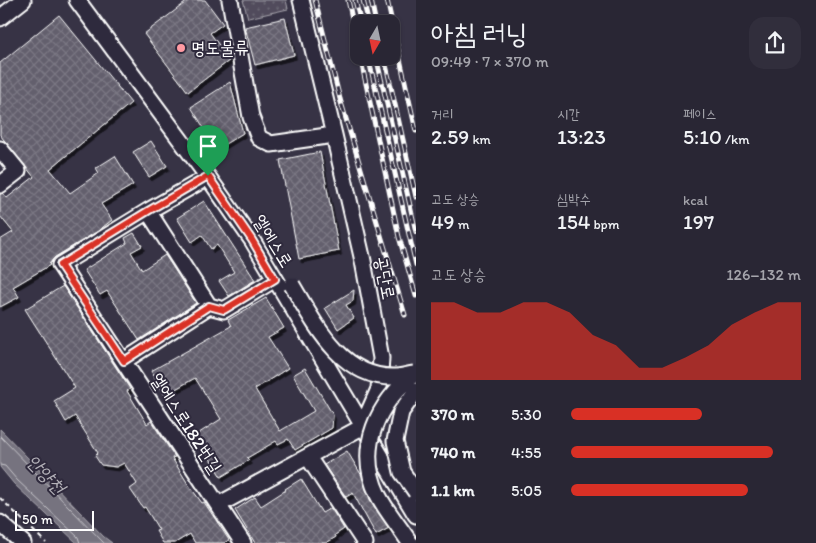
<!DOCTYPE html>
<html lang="ko">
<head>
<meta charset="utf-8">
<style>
	body { margin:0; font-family:Itim,"Poor Story",sans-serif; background:#312e3c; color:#f1f3f6; height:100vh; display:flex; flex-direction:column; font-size:19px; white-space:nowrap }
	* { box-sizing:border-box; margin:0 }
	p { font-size:16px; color:#a5a5ac }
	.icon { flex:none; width:28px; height:28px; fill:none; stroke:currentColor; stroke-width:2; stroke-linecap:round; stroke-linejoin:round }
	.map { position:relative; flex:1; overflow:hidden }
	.sheet { display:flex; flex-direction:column; background:#292634; width:400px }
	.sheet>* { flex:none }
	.needle { width:32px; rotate:189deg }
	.fabs { position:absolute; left:350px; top:15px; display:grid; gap:10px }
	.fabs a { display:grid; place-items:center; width:50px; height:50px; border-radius:10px; background:#292634; box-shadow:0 1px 4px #0004,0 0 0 1px #45434f; font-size:25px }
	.scale { position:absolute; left:15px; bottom:12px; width:79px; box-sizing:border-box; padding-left:5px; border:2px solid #fff; border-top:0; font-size:14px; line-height:18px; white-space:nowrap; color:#fff; -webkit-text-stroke:4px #2f2a3d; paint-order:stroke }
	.pin { position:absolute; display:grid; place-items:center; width:42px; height:42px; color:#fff; margin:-51px -21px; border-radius:50% 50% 50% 0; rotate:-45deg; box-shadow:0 0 5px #0007 }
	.pin .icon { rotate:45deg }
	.round { display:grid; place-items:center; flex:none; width:52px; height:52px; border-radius:15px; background:#312e3c }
	.overview { display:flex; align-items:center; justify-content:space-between; height:85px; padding:0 15px }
	h1 { font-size:28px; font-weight:600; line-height:38px }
	.stats { display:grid; grid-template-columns:repeat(3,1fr); gap:8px; height:85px; padding:5px 15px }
	.stats div { display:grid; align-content:center }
	.stats b { font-size:21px; font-weight:600 }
	.stats small { font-size:14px; font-weight:400 }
	.stats p { font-size:14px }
	.chart { height:140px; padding:10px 15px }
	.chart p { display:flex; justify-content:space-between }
	.chart svg { width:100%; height:90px; margin-top:5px; fill:#d93025; opacity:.7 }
	ul { padding:0 15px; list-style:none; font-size:16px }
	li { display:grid; grid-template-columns:80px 60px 1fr; align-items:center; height:38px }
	li i { height:12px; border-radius:6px; background:#d93025 }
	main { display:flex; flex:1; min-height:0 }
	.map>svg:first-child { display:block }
	.park { fill:url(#park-dots); stroke:#a8a6ae }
	.water { fill:#76737f; stroke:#adabb2 }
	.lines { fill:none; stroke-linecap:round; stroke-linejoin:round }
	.shore { stroke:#c8c7cc; stroke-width:1 }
	.building { fill:url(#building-cross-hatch); stroke:#fff; filter:url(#shadow) }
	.minor-casing { stroke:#fff; stroke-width:19 }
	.path { stroke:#fff; stroke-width:2; stroke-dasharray:5 4; stroke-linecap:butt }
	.minor { stroke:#2f2a3d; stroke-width:15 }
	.rail-casing { stroke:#fff; stroke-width:5 }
	.rail { stroke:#2f2a3d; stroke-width:3; stroke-dasharray:9; stroke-linecap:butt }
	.minor-bridge-casing { stroke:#fff; stroke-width:19; stroke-linecap:butt }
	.minor-bridge { stroke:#2f2a3d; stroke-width:15 }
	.route-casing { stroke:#fff; stroke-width:10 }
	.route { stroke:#d93025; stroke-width:6 }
	.poi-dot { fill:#ff9aa2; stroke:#2f2a3d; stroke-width:2 }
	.labels { text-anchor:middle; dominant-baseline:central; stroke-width:4; stroke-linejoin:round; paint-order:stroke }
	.poi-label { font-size:18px; fill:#fff; stroke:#2f2a3d; text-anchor:start }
	.street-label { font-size:18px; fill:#fff; stroke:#2f2a3d }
	.water-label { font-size:19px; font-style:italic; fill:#b4b2b9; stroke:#2f2a3d }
</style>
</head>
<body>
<main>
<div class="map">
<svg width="416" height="543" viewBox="0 0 416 543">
	<defs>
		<pattern id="park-dots" width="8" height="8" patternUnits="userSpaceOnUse" patternTransform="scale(1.25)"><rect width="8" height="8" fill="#514c5c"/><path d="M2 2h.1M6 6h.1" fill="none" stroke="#6b6774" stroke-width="1.8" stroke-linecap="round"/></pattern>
		<pattern id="building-cross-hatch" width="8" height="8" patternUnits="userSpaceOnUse" patternTransform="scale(1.25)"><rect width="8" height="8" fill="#635f6d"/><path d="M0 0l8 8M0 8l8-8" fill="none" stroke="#7a7783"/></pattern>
		<filter id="shadow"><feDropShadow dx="2.5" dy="4" stdDeviation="0" flood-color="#0009"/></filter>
	</defs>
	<rect width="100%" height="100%" fill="#373345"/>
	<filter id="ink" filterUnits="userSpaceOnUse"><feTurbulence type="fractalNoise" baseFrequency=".02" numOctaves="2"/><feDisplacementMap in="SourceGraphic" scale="10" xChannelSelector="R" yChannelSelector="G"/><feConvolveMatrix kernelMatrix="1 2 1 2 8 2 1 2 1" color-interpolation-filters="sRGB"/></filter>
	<g filter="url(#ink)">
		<path class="park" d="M243,0h43l2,9 -40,9z"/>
		<path class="water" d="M0,429l104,108 8,6h-35l-63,-59 -14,-17z"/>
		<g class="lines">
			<path class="shore" d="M0,436l104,107
				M0,465l5,1 12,14 61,57 2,6"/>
		</g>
		<path class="building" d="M189,0h16l18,24 -13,9 20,27 -42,32 -44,-58z
			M59,15l72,88 -81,66 20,24 29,-20 -3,-5 19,-12 18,29 -32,19 11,16 -14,11 -43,26 -6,7 1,1 -37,22 6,10 -19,10v-67l13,-8 -13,-16v-22l3,-1 4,5 27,-21 -34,-42v-72z
			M285,18l9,37 -39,10 -10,-38z
			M230,82l13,51 -26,16 -26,-42z
			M151,141l16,25 -18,11 -16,-25z
			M320,152l19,99 -40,8 -19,-99z
			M204,201l51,79 -26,16 -10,-15 15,-9 -17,-27 -6,4 -9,-14 -10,7 -15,-24z
			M134,233l8,13 -11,6 11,18 23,-15 31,48 -57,37 -32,-49 -7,4 -16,-25 43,-27 -2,-5z
			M63,286l67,103 -3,2 20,33 4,-3 24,36 -3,1 16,26 14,19 2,-1 25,38 -5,3h-29l-5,-9 -15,9h-12l-7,-12 3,-1 -14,-23 -2,1 -13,-19 7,-5 -13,-21 -8,4 -15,-2 -6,-9 3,-3 -23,-37 -9,6 -12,-21 21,-13 -50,-79z
			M354,290l-1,11 -7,4 8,13 -16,11 -13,-21z
			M266,298l18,30 -16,9 20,31 -33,21 25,42 34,-20 -21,-36 12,-7 28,47 -1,13 -37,22 -7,-11 -10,5 -2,-3 -29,17 2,2 -28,17 -25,-42 25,-16 -26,-41 -30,17 -14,-24 80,-45 -3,-6z
			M347,451l15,25 8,23 19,29 -13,7 -23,-42 -7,4 -22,-32z
			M301,479l21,34 9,-5 13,21 -9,6 1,2 -10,6h-71l-20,-33 20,-13 6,9 25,-16 -1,-1z"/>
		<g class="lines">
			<defs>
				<path id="minor" d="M77,0l131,177 44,63 164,275
					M230,0l21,117 8,21 12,6 63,-9
					M0,18l23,-18
					M0,149l18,22 -18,14
					M208,177l-60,34 -88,54 158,240 144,-78 17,-38 2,-31 -18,-97 -29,-126 -33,-135
					M209,306l15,4 51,-31
					M124,361l85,-55 -61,-95
					M308,457l57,86
					M218,505l25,38
					M0,523l23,20"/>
			</defs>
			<use href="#minor" class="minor-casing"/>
			<path class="path" d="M0,498l46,45"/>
			<use href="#minor" class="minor"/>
			<defs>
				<path id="rail" d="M315,0l25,99 65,216
					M348,0l11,51
					M355,0l6,24
					M363,0l6,24
					M371,0l5,24
					M387,0l29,131
					M360,56l39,181 17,59
					M368,56l48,209
					M376,56l40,176
					M384,56l32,141"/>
			</defs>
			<use href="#rail" class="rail-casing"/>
			<use href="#rail" class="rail"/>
			<defs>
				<path id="minor-bridge" d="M292,285c23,39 49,93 102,92 6,0 13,-2 20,-3
					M416,391l-15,21 -6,29 7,31 14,20
					M410,543c-10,-16 -24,-32 -32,-48 -23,-47 0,-93 38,-122"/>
			</defs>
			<use href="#minor-bridge" class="minor-bridge-casing"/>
			<use href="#minor-bridge" class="minor-bridge"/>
		</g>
	</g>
	<g class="lines" filter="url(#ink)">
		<defs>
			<path id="route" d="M208,176l44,64 23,39 -51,31 -15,-4 -85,55 -64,-96 88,-54z"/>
		</defs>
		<use href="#route" class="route-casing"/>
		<use href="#route" class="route"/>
	</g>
	<circle class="poi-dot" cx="181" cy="48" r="5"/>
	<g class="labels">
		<g class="poi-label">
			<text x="191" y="48">명도물류</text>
		</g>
		<g class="street-label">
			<text transform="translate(273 241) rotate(58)">엘에스로</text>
			<text transform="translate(385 278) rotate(79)">공단로</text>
			<text transform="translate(186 423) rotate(57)">엘에스로182번길</text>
		</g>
		<g class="water-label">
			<text transform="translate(46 474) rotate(46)">안양천</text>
		</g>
	</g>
</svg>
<div class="fabs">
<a><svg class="needle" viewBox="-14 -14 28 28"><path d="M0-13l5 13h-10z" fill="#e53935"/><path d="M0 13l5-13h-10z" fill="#a5a5ac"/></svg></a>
</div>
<div class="scale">50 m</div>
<div class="pin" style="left:208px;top:176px;background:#1e9e55"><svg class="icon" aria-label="arrive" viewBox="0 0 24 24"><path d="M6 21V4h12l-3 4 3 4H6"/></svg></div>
</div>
<section class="sheet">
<div class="overview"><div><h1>아침 러닝</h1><p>09:49 · 7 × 370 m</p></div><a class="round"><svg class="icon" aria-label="share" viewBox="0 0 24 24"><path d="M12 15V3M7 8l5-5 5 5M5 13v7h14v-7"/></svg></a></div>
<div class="stats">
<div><p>거리</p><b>2.59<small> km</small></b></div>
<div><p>시간</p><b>13:23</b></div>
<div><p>페이스</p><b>5:10<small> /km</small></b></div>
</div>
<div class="stats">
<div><p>고도 상승</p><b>49<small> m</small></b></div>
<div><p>심박수</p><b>154<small> bpm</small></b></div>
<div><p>kcal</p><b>197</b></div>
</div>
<div class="chart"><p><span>고도 상승</span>126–132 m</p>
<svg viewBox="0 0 160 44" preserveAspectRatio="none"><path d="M0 44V6L10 6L20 11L30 11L40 6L50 6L60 11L70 22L80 27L90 38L100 38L110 33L120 27L130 17L140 11L150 6L160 6V44z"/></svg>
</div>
<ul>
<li><b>370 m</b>5:30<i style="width:57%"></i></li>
<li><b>740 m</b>4:55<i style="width:88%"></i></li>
<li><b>1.1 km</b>5:05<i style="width:77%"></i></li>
</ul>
</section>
</main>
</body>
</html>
